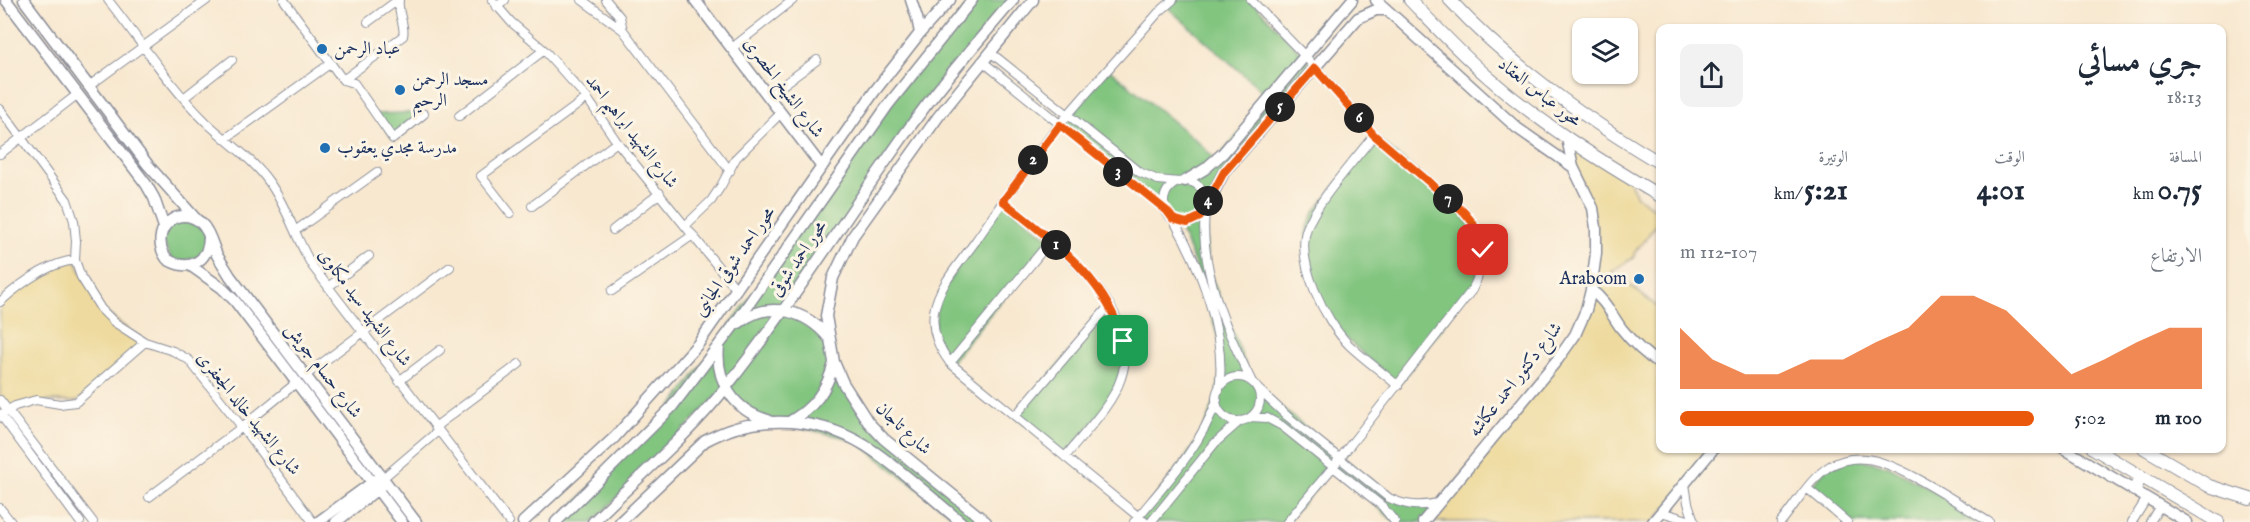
<!DOCTYPE html>
<html lang="ar">
<head>
<meta charset="utf-8">
<style>
	body { margin:0; font-family:"IM FELL English",Amiri,serif; background:#f2f2f3; color:#1f2937; direction:rtl; height:100vh; display:flex; flex-direction:column; font-size:22px; white-space:nowrap }
	* { box-sizing:border-box; margin:0 }
	p { font-size:20px; color:#747a83 }
	.icon { flex:none; width:33px; height:33px; fill:none; stroke:currentColor; stroke-width:2; stroke-linecap:round; stroke-linejoin:round }
	.map { position:relative; flex:1; overflow:hidden; direction:ltr }
	.details { position:absolute; left:1656px; top:24px; width:570px; height:429px; display:flex; flex-direction:column; background:#fff; border-radius:12px; box-shadow:0 2px 4px #0004; direction:rtl }
	.details>* { flex:none }
	.controls { position:absolute; left:1572px; top:18px; display:grid; gap:12px }
	.controls a { display:grid; place-items:center; width:66px; height:66px; border-radius:12px; background:#fff; box-shadow:0 2px 4px #0004; font-size:30px }
	.pin { position:absolute; display:grid; place-items:center; width:51px; height:51px; color:#fff; margin:-26px; border-radius:12px; box-shadow:0 3px 9px #0006 }
	.km { position:absolute; width:30px; height:30px; margin:-15px; border-radius:50%; background:#222; color:#fff; font-size:16px; line-height:30px; text-align:center }
	.round { display:grid; place-items:center; flex:none; width:63px; height:63px; border-radius:12px; background:#f2f2f3 }
	.headline { display:flex; align-items:center; justify-content:space-between; height:102px; padding:0 24px }
	h1 { font-size:33px; font-weight:700; line-height:45px }
	.metrics { display:grid; grid-template-columns:repeat(3,1fr); gap:9px; height:102px; padding:6px 24px }
	.metrics div { display:grid; align-content:center }
	.metrics b { font-size:30px; font-weight:700 }
	.metrics small { font-size:16px; font-weight:400 }
	.metrics p { font-size:16px }
	.chart { height:168px; padding:12px 24px }
	.chart p { display:flex; justify-content:space-between }
	.chart svg { width:100%; height:108px; margin-top:6px; fill:#ea580c; opacity:.7 }
	ul { padding:0 24px; list-style:none; font-size:20px }
	li { display:grid; grid-template-columns:96px 72px 1fr; align-items:center; height:45px }
	li i { height:15px; border-radius:8px; background:#ea580c }
	.map>svg:first-child { display:block }
	.green { fill:#81c57f; stroke:#4e7a6e; stroke-width:1.5 }
	.sand { fill:#eeda9e; stroke:#84847e; stroke-width:1.5 }
	.lines { fill:none; stroke-linecap:round; stroke-linejoin:round }
	.street-casing { stroke:#8a8c97; stroke-width:10 }
	.secondary-casing { stroke:#8a8c97; stroke-width:13 }
	.primary-casing { stroke:#8a8c97; stroke-width:14 }
	.street { stroke:#fff; stroke-width:8 }
	.secondary { stroke:#fff; stroke-width:10 }
	.primary { stroke:#fff; stroke-width:12 }
	.route-casing { stroke:#fff; stroke-width:12 }
	.route { stroke:#ea580c; stroke-width:8 }
	.poi-dot { fill:#1f6fb2; stroke:#fcf5e5; stroke-width:2 }
	.labels { text-anchor:middle; dominant-baseline:central; stroke-width:6; stroke-linejoin:round; paint-order:stroke }
	.poi-label { font-size:18px; fill:#1b2f5e; stroke:#fcf5e5; text-anchor:start }
	.street-label { font-size:18px; fill:#1b2f5e; stroke:#fcf5e5 }
</style>
</head>
<body>
<div class="map">
<svg width="2250" height="522" viewBox="0 0 2250 522">
	<rect width="100%" height="100%" fill="#fcf5e5"/>
	<filter id="ink" filterUnits="userSpaceOnUse"><feTurbulence type="fractalNoise" baseFrequency=".0167" numOctaves="2"/><feDisplacementMap in="SourceGraphic" scale="12" xChannelSelector="R" yChannelSelector="G"/><feConvolveMatrix kernelMatrix="1 2 1 2 8 2 1 2 1" color-interpolation-filters="sRGB"/></filter>
	<filter id="wash" filterUnits="userSpaceOnUse"><feTurbulence type="fractalNoise" baseFrequency=".008" numOctaves="4" result="noise"/><feDisplacementMap in="SourceGraphic" scale="24" xChannelSelector="R" yChannelSelector="G"/><feGaussianBlur stdDeviation="1.35" result="paint"/><feColorMatrix in="noise" values="0 0 0 0 0 0 0 0 0 0 0 0 0 0 0 0 0 1.4 0 .05"/><feComposite in="paint" operator="in"/></filter>
	<g filter="url(#wash)">
		<rect width="100%" height="100%" fill="#f8e8d0"/>
		<path class="green" d="M972,0h41l-81,97 -148,213 36,17 14,35 34,60 118,100h-25l-106,-82 -95,-22 -35,-30 -132,134h-37l115,-114 217,-303z
			M1173,0h78l64,68 -82,93 -28,50 2,55 45,116 5,6 141,114 40,1 -15,19h-28l-62,-54 -46,54h-153c42,-51 94,-103 86,-175 -2,-16 -10,-33 -14,-49 -9,-29 -20,-63 -39,-87l-107,-86 49,-56 88,72 19,19 54,-62 -104,-92z
			M423,112l-30,27 -17,-25z
			M1374,135l79,69 26,32 -1,42 -80,108 -63,-58 -24,-50 -4,-49 7,-16z
			M1003,201l48,39 -101,123 -16,-31 4,-35z
			M178,217l28,12v25l-32,10 -14,-29z
			M1109,306l16,52 -11,37 -49,62 -50,-41z
			M1854,458l35,8 100,56h-142l-39,-33 20,-22z"/>
		<path class="sand" d="M1567,138l60,39 10,19 23,17v7l-25,32 -2,6 -21,13 48,38v139l54,1 -60,73h-231l135,-163 28,-49 10,-82z
			M75,260l26,49 44,33 -69,60 -28,-1 -41,9 -7,-10v-98l48,-34z"/>
	</g>
	<g filter="url(#ink)">
		<g class="lines">
			<defs>
				<path id="street" d="M108,0c32,40 61,86 98,122 21,20 46,36 63,60 19,26 27,58 44,85l196,255
					M284,0l59,80 11,3 39,56 31,-25
					M492,0l19,22 33,28 43,48 30,44 120,148
					M582,0l41,30 107,141
					M606,0l14,17 3,13
					M1251,0l54,56 69,79 90,77c20,25 23,50 8,78l-139,177 -46,55
					M497,7l8,-7
					M368,22l30,-22
					M732,48l61,-48
					M990,52l149,120 19,8 21,2
					M982,61l185,150
					M343,80l60,-44c3,-10 -6,-23 -4,-36
					M89,86l118,-86
					M768,96l49,-36
					M185,97l47,-37
					M0,109l67,91 7,21 2,20 -1,19 6,17 20,32 13,13 31,20 28,9 16,9 53,67 71,95
					M459,116l85,-66
					M1374,135c-18,24 -57,66 -67,93 -12,33 18,93 42,117 15,14 33,27 49,41
					M225,139l106,-76
					M0,154l78,-60
					M1164 202a21 21 0 1 1 42 0a21 21 0 1 1-42 0Z
					M1003,201c46,38 143,106 118,177 -9,28 -38,56 -56,79
					M532,206l85,-64
					M1205,211c-6,58 21,119 47,171
					M510,213l-29,-37 106,-78
					M1173,219c27,47 54,115 46,171
					M686,225l25,-24 10,-15 15,-28 45,-45
					M613,230l47,-37
					M295,231l82,-59
					M328,287l41,-31
					M612,291l81,-56
					M0,302c20,-18 48,-39 75,-42
					M950,363l101,-123
					M306,375l144,-108
					M1216 399a22 22 0 1 1 44 0a22 22 0 1 1-44 0Z
					M399,381l41,-31
					M1257,388l30,28 102,82c17,8 31,9 49,5
					M0,400l93,122
					M0,414l80,108
					M0,415l15,-9 21,-6 24,4 16,-2 69,-60
					M1015,416l94,-110
					M1251,417l16,1 15,8 100,80 13,16
					M435,427l84,-63
					M383,478l55,-47
					M1685,484l3,19 6,18
					M1808,489l39,33
					M149,497l93,-70 54,-44
					M0,508l11,14
					M1661,512l34,10
					M1134,522c31,-38 66,-74 83,-122
					M1145,522l-195,-159c-11,-15 -19,-31 -16,-51 4,-26 26,-49 41,-70 28,-40 55,-81 86,-119 31,-37 65,-73 97,-110l15,-13
					M1151,522l64,-79 25,-22
					M1781,522c15,-18 29,-44 49,-56 11,-6 23,-9 36,-7 33,3 93,45 123,63
					M2132,522l15,-24
					M2150,522l10,-16"/>
				<path id="secondary" d="M6,0l140,184 8,14 10,29
					M24,0l124,165 48,54
					M695,0l127,167
					M911,0l6,18 3,15
					M1376,0l141,128 56,39
					M1185,181l20,-12 18,-16 129,-153
					M1206,207l18,-35 134,-154 18,-8h11
					M209,237c0,25 -21,36 -42,22 -20,-27 10,-56 33,-37 9,8 12,22 17,33 4,7 9,14 13,21l186,246
					M191,266l31,22 13,13 167,221
					M1591,290c14,10 20,24 30,38 11,14 25,27 39,36
					M739,323c29,-24 67,-12 89,14
					M719,346c-4,35 15,65 49,74
					M789,422c25,-14 38,-32 45,-59
					M2063,448l124,74
					M318,522l59,-43
					M336,522l44,-35
					M523,522l92,-85 83,-93 176,-252 46,-59 30,-33
					M556,522l115,-114 61,-80 156,-223 84,-105
					M593,522c45,-45 95,-86 134,-136 64,-81 118,-168 178,-252 33,-47 71,-90 108,-134
					M620,522l85,-81c53,-30 121,-24 170,11 30,21 58,47 86,70
					M986,522l-102,-83 -16,-17 -25,-39 -9,-21 -8,-46 7,-38 20,-42 85,-119 95,-117
					M1423,522l135,-163 17,-24 11,-25 5,-20 5,-37v-25l-3,-20 -20,-41 -6,-29
					M1653,522l61,-74"/>
				<path id="primary" d="M1410,0c25,26 50,53 78,77 52,46 112,84 172,119
					M1450,0c61,66 134,118 210,163
					M2093,448l125,74
					M2144,448l65,38 41,13
					M2134,490l7,-13"/>
			</defs>
			<use href="#street" class="street-casing"/>
			<use href="#secondary" class="secondary-casing"/>
			<use href="#primary" class="primary-casing"/>
			<use href="#street" class="street"/>
			<use href="#secondary" class="secondary"/>
			<use href="#primary" class="primary"/>
		</g>
	</g>
	<g class="lines" filter="url(#ink)">
		<defs>
			<path id="route" d="M1123,341c-17,-64 -71,-100 -120,-140l57,-76 107,86 6,8 14,4 13,-6 24,-45 91,-104 59,67 90,77 9,11 10,27"/>
		</defs>
		<use href="#route" class="route-casing"/>
		<use href="#route" class="route"/>
	</g>
	<g class="poi-dot">
		<circle cx="322" cy="49" r="6"/>
		<circle cx="400" cy="90" r="6"/>
		<circle cx="325" cy="148" r="6"/>
		<circle cx="1639" cy="279" r="6"/>
	</g>
	<g class="labels">
		<g class="poi-label">
			<text x="334" y="49">عباد الرحمن</text>
			<text x="412" y="80">مسجد الرحمن<tspan x="412" dy="21">الرحيم</tspan></text>
			<text x="337" y="148">مدرسة مجدي يعقوب</text>
			<text x="1627" y="279" text-anchor="end">Arabcom</text>
		</g>
		<g class="street-label">
			<text transform="translate(783 88) rotate(53)">شارع الشيخ الحصرى</text>
			<text transform="translate(1539 93) rotate(38)">محور عباس العقاد</text>
			<text transform="translate(631 132) rotate(52)">شارع الشهيد ابراهيم احمد</text>
			<text transform="translate(799 259) rotate(-56)">محور احمد شوقى</text>
			<text transform="translate(735 262) rotate(-55)">محور احمد شوقى الجانبى</text>
			<text transform="translate(364 308) rotate(53)">شارع الشهيد سيد مكاوى</text>
			<text transform="translate(323 371) rotate(53)">شارع حسام جويش</text>
			<text transform="translate(1516 380) rotate(-52)">شارع دكتور احمد عكاشه</text>
			<text transform="translate(248 414) rotate(51)">شارع الشهيد خالد الجعفرى</text>
			<text transform="translate(903 429) rotate(43)">شارع تاجان</text>
		</g>
	</g>
</svg>
<div class="controls">
<a><svg class="icon" aria-label="layers" viewBox="0 0 24 24"><path d="M12 4l9 5-9 5-9-5zM3 14l9 5 9-5"/></svg></a>
</div>
<div class="pin" style="left:1123px;top:341px;background:#1e9e55"><svg class="icon" aria-label="arrive" viewBox="0 0 24 24"><path d="M6 21V4h12l-3 4 3 4H6"/></svg></div>
<div class="pin" style="left:1483px;top:250px;background:#d93025"><svg class="icon" aria-label="check" viewBox="0 0 24 24"><path d="M5 12l5 5 9-10"/></svg></div>
<b class="km" style="left:1056px;top:245px">1</b>
<b class="km" style="left:1033px;top:160px">2</b>
<b class="km" style="left:1118px;top:172px">3</b>
<b class="km" style="left:1208px;top:201px">4</b>
<b class="km" style="left:1280px;top:107px">5</b>
<b class="km" style="left:1359px;top:118px">6</b>
<b class="km" style="left:1448px;top:199px">7</b>
<section class="details">
<div class="headline"><div><h1>جري مسائي</h1><p>18:13</p></div><a class="round"><svg class="icon" aria-label="share" viewBox="0 0 24 24"><path d="M12 15V3M7 8l5-5 5 5M5 13v7h14v-7"/></svg></a></div>
<div class="metrics">
<div><p>المسافة</p><b>0.75<small> km</small></b></div>
<div><p>الوقت</p><b>4:01</b></div>
<div><p>الوتيرة</p><b>5:21<small> /km</small></b></div>
</div>
<div class="chart"><p><span>الارتفاع</span>107–112 m</p>
<svg viewBox="0 0 160 44" preserveAspectRatio="none"><path d="M0 44V19L10 32L20 38L30 38L40 32L50 32L60 25L70 19L80 6L90 6L100 12L110 25L120 38L130 32L140 25L150 19L160 19V44z"/></svg>
</div>
<ul>
<li><b>100 m</b>5:02<i style="width:100%"></i></li>
</ul>
</section>
</div>
</body>
</html>
